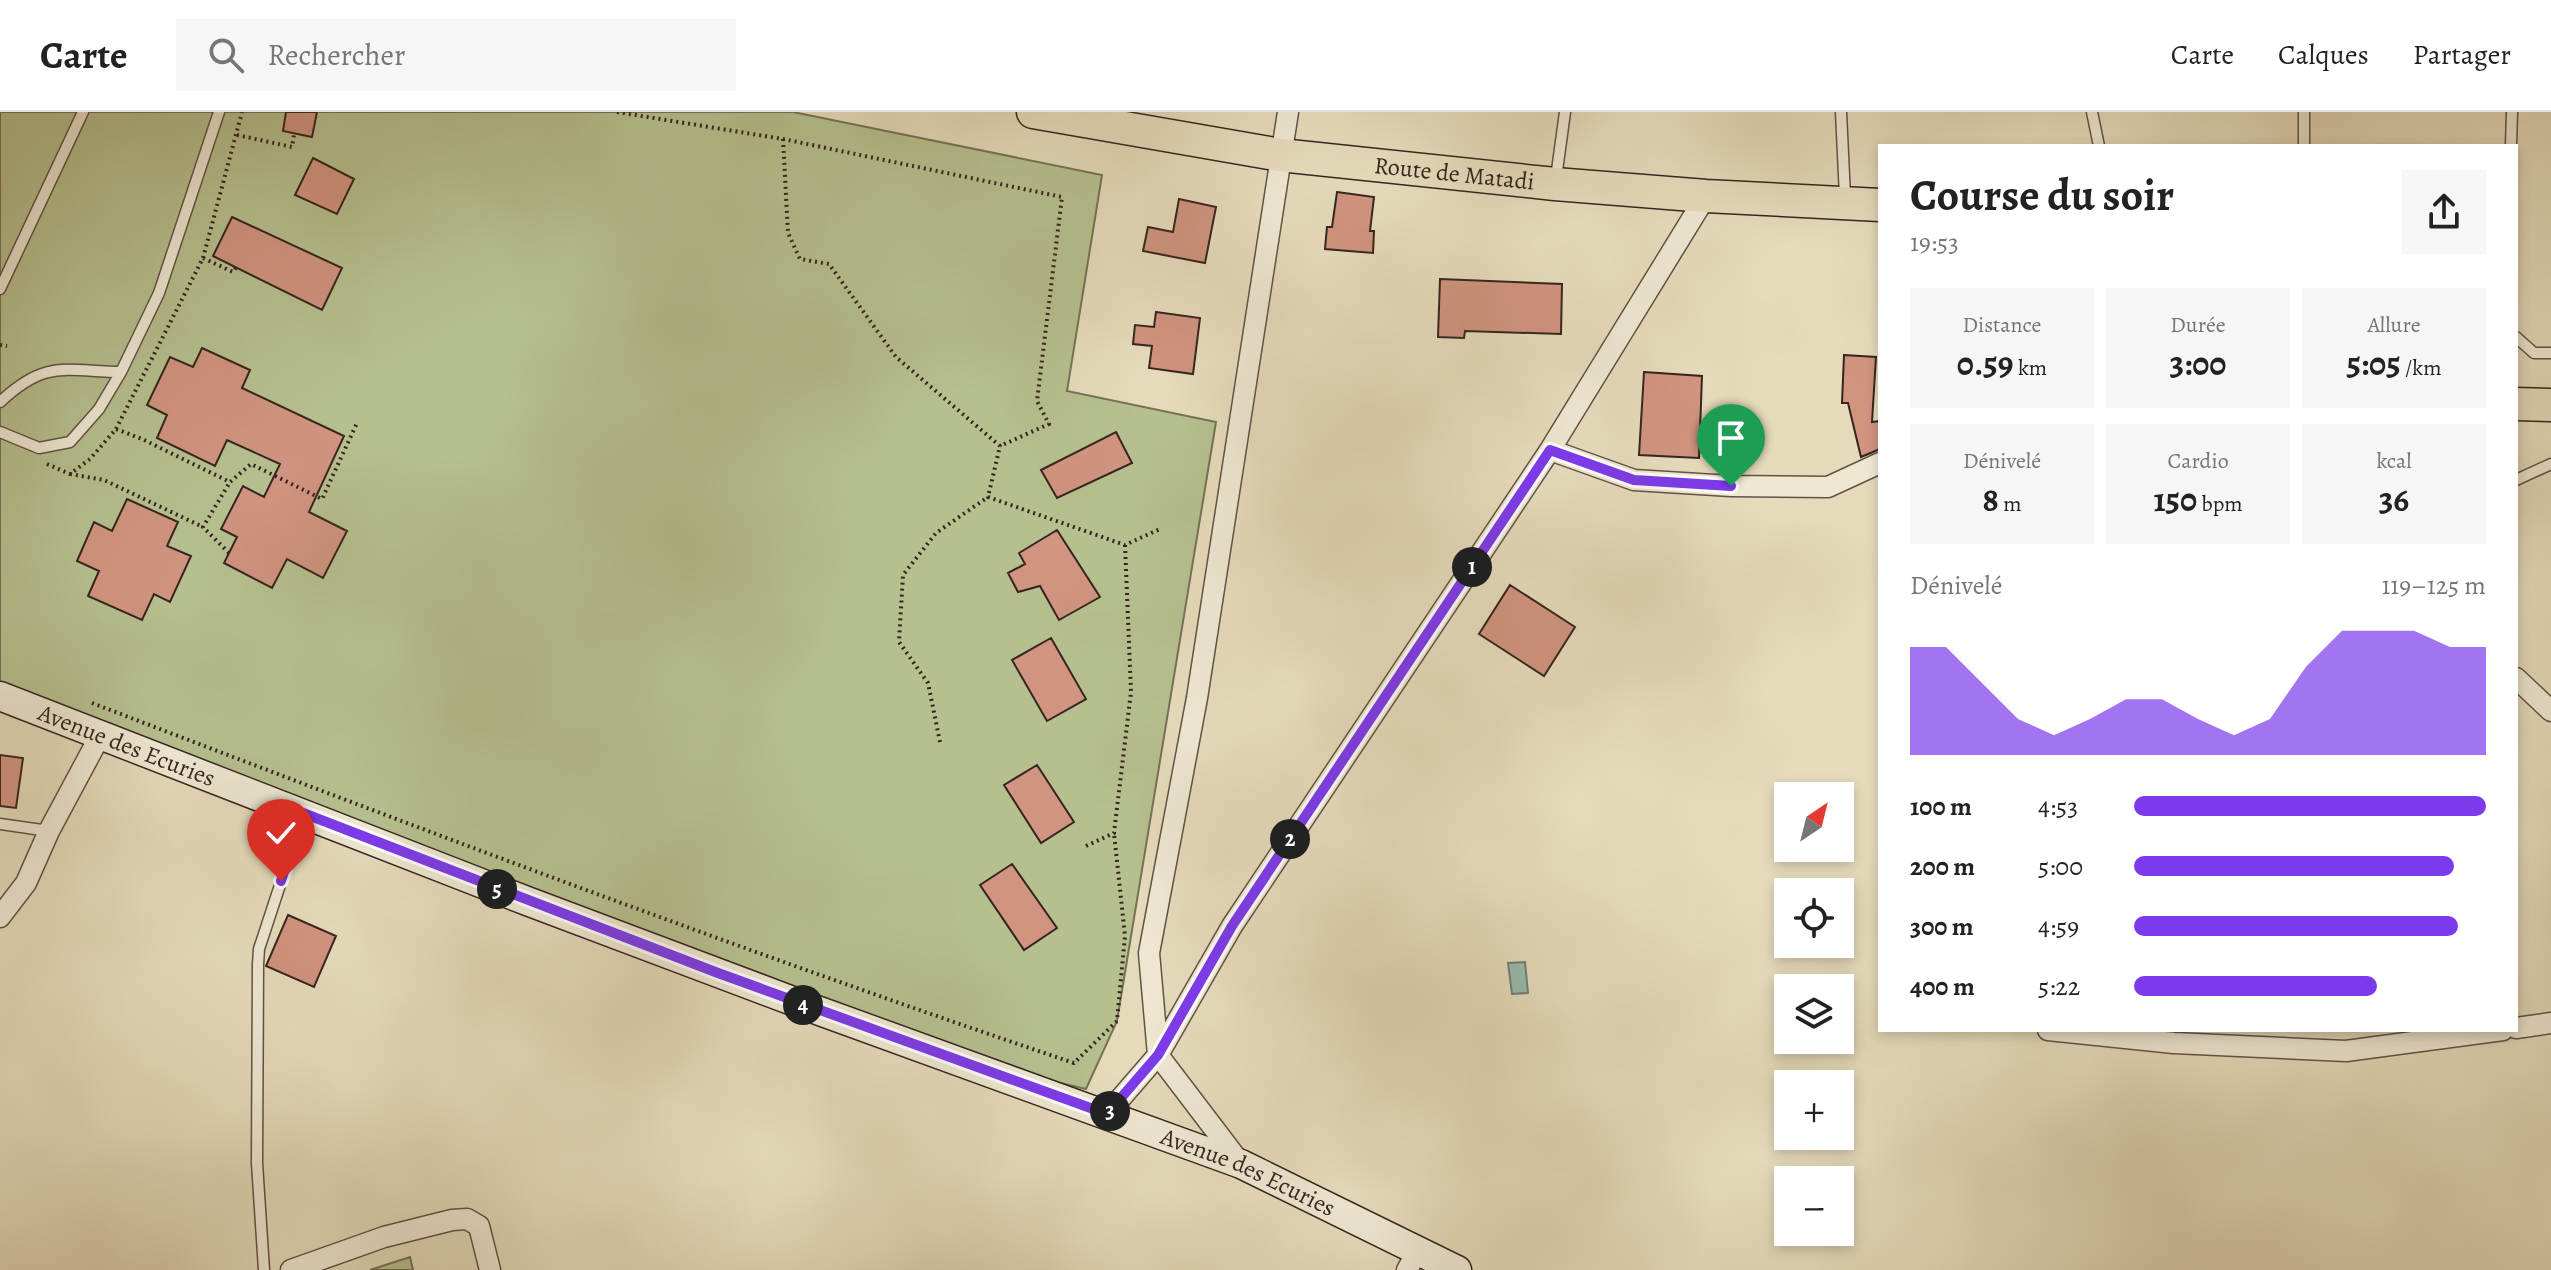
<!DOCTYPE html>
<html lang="fr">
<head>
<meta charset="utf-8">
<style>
	body { margin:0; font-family:Alegreya,serif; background:#f6f6f6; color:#222; height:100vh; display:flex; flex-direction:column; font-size:30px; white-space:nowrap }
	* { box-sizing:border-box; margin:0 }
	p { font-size:26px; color:#767676 }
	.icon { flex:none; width:44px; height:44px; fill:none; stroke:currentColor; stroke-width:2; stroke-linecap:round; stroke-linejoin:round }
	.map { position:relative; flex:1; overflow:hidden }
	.sheet { position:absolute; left:1878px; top:32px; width:640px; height:888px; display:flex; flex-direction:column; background:#fff; border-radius:0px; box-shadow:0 4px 12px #0003 }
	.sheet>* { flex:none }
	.needle { width:52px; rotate:35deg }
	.buttons { position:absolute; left:1774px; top:670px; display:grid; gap:16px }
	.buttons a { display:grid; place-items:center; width:80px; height:80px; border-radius:0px; background:#fff; box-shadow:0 4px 12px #0003; font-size:40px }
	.pin { position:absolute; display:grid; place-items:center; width:68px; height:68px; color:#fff; margin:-82px -34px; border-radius:50% 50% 50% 0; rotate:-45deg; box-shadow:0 0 8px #0007 }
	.pin .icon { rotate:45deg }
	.km { position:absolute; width:40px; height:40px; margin:-20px; border-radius:50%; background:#222; color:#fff; font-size:22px; line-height:40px; text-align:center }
	.round { display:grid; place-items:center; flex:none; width:84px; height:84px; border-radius:0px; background:#f6f6f6 }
	.headline { display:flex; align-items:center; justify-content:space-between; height:136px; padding:0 32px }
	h1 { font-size:44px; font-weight:600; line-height:60px }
	.metrics { display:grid; grid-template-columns:repeat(3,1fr); gap:12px; height:136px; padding:8px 32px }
	.metrics div { display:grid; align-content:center; border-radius:0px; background:#f6f6f6; text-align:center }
	.metrics b { font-size:34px; font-weight:600 }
	.metrics small { font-size:22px; font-weight:400 }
	.metrics p { font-size:22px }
	.chart { height:224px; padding:16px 32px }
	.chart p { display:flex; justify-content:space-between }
	.chart svg { width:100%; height:144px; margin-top:8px; fill:#7c3aed; opacity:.7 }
	ul { padding:0 32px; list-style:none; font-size:26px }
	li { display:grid; grid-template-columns:128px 96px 1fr; align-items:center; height:60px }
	li i { height:20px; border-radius:10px; background:#7c3aed }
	header { display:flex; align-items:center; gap:48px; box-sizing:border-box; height:112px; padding:0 40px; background:#fff; border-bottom:2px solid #e0e0e0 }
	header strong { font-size:38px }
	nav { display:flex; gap:44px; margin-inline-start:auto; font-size:28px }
	.search { width:560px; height:72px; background:#f6f6f6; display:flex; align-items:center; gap:20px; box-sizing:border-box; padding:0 28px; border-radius:0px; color:#767676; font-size:30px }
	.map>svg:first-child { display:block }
	.green { fill:#b6c08f; stroke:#767257; stroke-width:2 }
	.water { fill:#96bbad; stroke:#707f74; stroke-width:2 }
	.building { fill:#d09480; stroke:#36251f; stroke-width:2 }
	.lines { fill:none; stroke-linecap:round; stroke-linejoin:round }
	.lane-casing { stroke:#625246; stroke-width:13 }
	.street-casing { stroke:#625246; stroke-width:23 }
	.secondary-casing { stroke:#36251f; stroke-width:31 }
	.primary-casing { stroke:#36251f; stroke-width:35 }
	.path { stroke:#36251f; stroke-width:4; stroke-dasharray:2 4; stroke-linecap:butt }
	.lane { stroke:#eee8d3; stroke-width:10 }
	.street { stroke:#eee8d3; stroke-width:20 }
	.secondary { stroke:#eee8d3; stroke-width:28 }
	.primary { stroke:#e5dbbb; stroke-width:32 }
	.route-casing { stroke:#fff; stroke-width:16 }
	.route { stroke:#7c3aed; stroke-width:10 }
	.labels { text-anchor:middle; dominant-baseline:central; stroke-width:7; stroke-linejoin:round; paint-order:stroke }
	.street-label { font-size:24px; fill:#36251f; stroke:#eee8d3 }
</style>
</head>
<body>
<header>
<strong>Carte</strong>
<div class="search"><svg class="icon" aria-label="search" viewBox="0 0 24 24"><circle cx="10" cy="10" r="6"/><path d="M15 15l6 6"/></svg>Rechercher</div>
<nav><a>Carte</a><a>Calques</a><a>Partager</a></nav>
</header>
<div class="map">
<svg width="2551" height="1158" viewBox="0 0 2551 1158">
	<rect width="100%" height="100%" fill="#e5dbbb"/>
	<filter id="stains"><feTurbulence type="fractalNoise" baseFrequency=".0025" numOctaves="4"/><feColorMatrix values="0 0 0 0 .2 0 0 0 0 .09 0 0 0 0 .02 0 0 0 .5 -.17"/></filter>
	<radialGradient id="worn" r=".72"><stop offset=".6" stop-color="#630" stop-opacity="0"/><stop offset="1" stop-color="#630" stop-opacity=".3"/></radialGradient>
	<path class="green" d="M0,0h793l309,63 -35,216 149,31 -99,599 -31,68 -72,-17 -311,-117 -703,-274z
		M410,1145l3,13h-43z"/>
	<path class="water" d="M1525,850l3,31 -16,1 -4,-31z"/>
	<path class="building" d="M286,0h31l-5,25 -29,-6z
		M313,46l41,21 -17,35 -42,-19z
		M1337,80l37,5 -4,34h4l-1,22 -48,-4 2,-22h5z
		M1179,87l37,8 -11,56 -62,-12 5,-24 25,5z
		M232,105l110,51 -20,42 -109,-54z
		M1440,167l122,5 -1,50 -96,-3 -1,7 -26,-1z
		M1156,200l44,6 -7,56 -44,-6 3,-22 -19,-2 2,-19 19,2z
		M202,236l48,22 -8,18 102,48 -35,76 38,19 -24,47 -36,-19 -15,29 -48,-25 13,-26 -16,-8 22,-43 21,11 16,-33 -53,-24 -12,26 -58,-28 10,-23 -20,-10 23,-48 23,10z
		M1844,243l32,2 -4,65 8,-1v28l-19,8 -13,-54h-6z
		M1644,260l58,4 -3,82 -60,-3z
		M1116,320l16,31 -75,35 -16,-28z
		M127,387l51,23 -11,24 24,10 -21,46 -16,-8 -12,26 -54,-24 11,-25 -22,-10 17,-39 18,9z
		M1057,418l43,67 -41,23 -19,-34 -22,6 -10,-19 17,-9 -6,-11z
		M1510,473l65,42 -31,49 -65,-42z
		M1051,526l35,61 -39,22 -35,-61z
		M0,643l23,3 -7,50 -16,-2z
		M1037,653l37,57 -33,21 -37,-58z
		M1012,752l45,64 -33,22 -44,-65z
		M288,803l48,21 -22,51 -48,-21z"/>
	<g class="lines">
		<defs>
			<path id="lane" d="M1841,0l4,85
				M2092,0l7,34
				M2304,0v34
				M2511,34l1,-34
				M1556,66l9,-66
				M0,177l83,-177
				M2516,225l18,16h17
				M0,290c46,-43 64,-31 121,-30
				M0,320l39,16 31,-6 29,-33 22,-37 38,-79 60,-181
				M2516,368l35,-16
				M0,712l49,7
				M264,1158l-7,-107 1,-199 1,-15 44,-134"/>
			<path id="street" d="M1550,338l84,30 97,6 97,1 52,-24
				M2516,566l35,33
				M0,805l26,-34 23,-52 52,-97
				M2516,916l35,-5
				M2048,918l126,13 172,8 157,-21
				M1107,1002l51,-59 74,-129 318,-476 156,-254
				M1241,1052l-83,-109 -9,-102 48,-255 91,-586
				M291,1158l93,-33 68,-17 15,-1 12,7 11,44
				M1407,1158l11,-20"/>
			<g id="secondary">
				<path id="s1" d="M0,584l527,205 287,108 427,155 216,106"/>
			</g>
			<g id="primary">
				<path id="s2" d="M1033,0l247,43 275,29 151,12 174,9"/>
				<path d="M2516,292l35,1"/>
			</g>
		</defs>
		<use href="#lane" class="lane-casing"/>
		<use href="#street" class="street-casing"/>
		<use href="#secondary" class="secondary-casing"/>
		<use href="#primary" class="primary-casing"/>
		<path class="path" d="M617,0l166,27 279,58 -25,204 12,23 -49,22
			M237,23l55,12 2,-13
			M783,27l5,94 12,26 29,5 67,93 104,89 -12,51 137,48 35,-16
			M203,146l39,-146
			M0,233l7,1
			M116,317l87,-171 30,14 3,-5
			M47,352l23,10 20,-15 26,-30 26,10 88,43 21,-18 71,35 35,-76
			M70,362l34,6 99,47
			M229,441l-26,-26 27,-45
			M92,591c326,125 652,249 982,360l43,-42 8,-85 -11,-103
			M940,630l-12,-59 -29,-41 4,-67 33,-42 52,-36
			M1086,734l28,-13 17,-141 -6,-147"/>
		<use href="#lane" class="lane"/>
		<use href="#street" class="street"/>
		<use href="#secondary" class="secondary"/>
		<use href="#primary" class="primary"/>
	</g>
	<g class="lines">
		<defs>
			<path id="route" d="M281,769l22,-68 415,160 389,141 51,-59 74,-129 318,-476 84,30 97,6"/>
		</defs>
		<use href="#route" class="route-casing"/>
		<use href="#route" class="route"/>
	</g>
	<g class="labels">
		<g class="street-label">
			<text stroke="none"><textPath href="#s2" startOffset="426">Route de Matadi</textPath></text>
			<text stroke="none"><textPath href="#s1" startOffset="136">Avenue des Ecuries</textPath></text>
			<text stroke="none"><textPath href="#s1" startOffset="1336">Avenue des Ecuries</textPath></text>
		</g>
	</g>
	<rect width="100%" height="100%" filter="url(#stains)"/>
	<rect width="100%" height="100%" fill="url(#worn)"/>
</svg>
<div class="buttons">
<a><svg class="needle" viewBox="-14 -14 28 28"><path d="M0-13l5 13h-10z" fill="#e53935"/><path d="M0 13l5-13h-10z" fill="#767676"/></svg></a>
<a><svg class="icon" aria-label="locate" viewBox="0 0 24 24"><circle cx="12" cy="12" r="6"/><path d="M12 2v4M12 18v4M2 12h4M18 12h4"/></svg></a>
<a><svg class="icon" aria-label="layers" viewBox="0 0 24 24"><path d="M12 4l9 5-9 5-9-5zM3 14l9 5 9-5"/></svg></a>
<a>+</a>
<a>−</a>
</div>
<div class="pin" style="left:1731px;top:374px;background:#1e9e55"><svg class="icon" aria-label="arrive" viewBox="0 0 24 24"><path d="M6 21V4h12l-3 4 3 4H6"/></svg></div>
<div class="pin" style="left:281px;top:769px;background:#d93025"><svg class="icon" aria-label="check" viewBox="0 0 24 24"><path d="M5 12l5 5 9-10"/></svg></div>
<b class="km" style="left:1472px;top:455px">1</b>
<b class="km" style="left:1290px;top:727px">2</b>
<b class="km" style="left:1110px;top:999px">3</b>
<b class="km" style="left:803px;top:893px">4</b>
<b class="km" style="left:497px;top:777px">5</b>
<section class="sheet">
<div class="headline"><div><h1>Course du soir</h1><p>19:53</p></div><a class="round"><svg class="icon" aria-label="share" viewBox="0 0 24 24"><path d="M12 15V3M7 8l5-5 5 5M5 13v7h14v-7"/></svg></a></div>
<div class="metrics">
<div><p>Distance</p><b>0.59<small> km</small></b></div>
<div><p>Durée</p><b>3:00</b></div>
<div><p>Allure</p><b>5:05<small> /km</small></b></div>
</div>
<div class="metrics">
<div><p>Dénivelé</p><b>8<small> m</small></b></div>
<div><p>Cardio</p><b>150<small> bpm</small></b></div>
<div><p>kcal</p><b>36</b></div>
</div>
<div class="chart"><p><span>Dénivelé</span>119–125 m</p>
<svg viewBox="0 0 160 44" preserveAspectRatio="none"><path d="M0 44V11L10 11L20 22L30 33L40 38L50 33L60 27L70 27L80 33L90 38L100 33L110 17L120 6L130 6L140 6L150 11L160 11V44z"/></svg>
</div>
<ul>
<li><b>100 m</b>4:53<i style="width:100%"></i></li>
<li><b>200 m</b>5:00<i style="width:91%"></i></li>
<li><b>300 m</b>4:59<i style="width:92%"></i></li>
<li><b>400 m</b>5:22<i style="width:69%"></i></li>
</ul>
</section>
</div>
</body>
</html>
